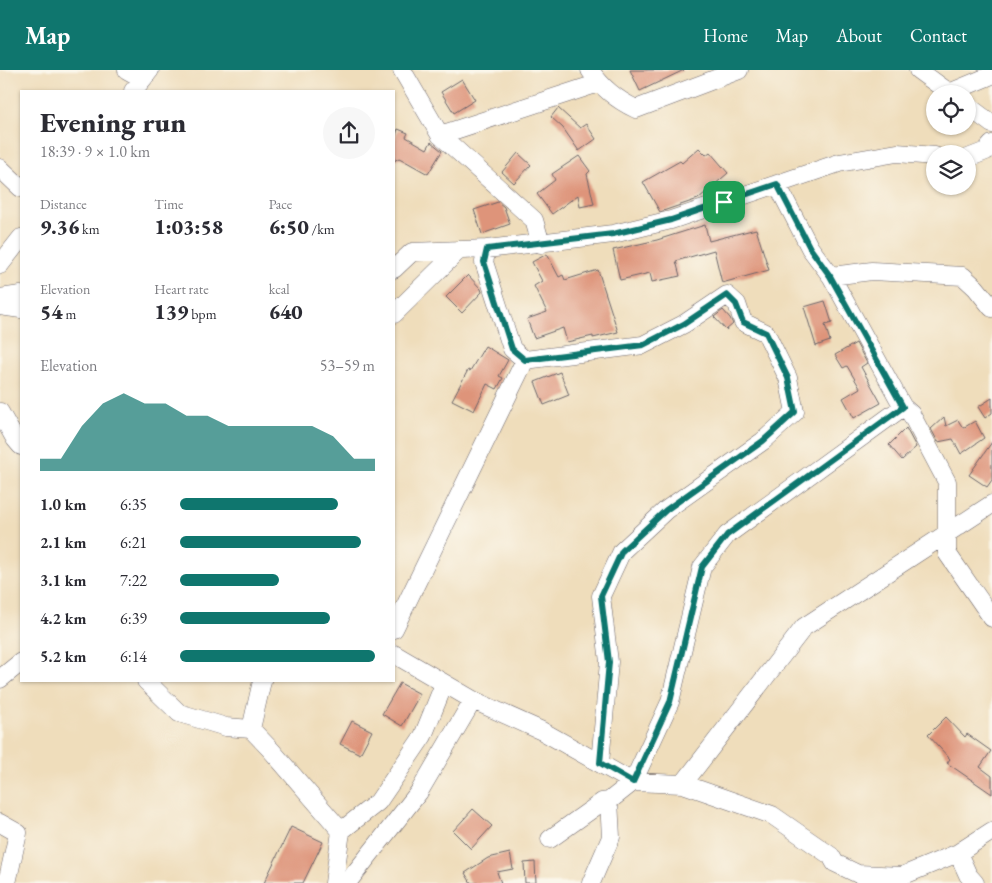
<!DOCTYPE html>
<html lang="en">
<head>
<meta charset="utf-8">
<style>
	body { margin:0; font-family:"EB Garamond",serif; background:#f7f7f7; color:#2b2b33; height:100vh; display:flex; flex-direction:column; font-size:19px; white-space:nowrap }
	* { box-sizing:border-box; margin:0 }
	p { font-size:16px; color:#7c7c81 }
	.icon { flex:none; width:28px; height:28px; fill:none; stroke:currentColor; stroke-width:2; stroke-linecap:round; stroke-linejoin:round }
	.map { position:relative; flex:1; overflow:hidden }
	.sheet { position:absolute; left:20px; top:20px; width:375px; height:592px; display:flex; flex-direction:column; background:#fff; border-radius:0px; box-shadow:0 1px 4px #0004 }
	.sheet>* { flex:none }
	.controls { position:absolute; left:926px; top:15px; display:grid; gap:10px }
	.controls a { display:grid; place-items:center; width:50px; height:50px; border-radius:50%; background:#fff; box-shadow:0 1px 4px #0004; font-size:25px }
	.pin { position:absolute; display:grid; place-items:center; width:42px; height:42px; color:#fff; margin:-21px; border-radius:10px; box-shadow:0 2px 8px #0006 }
	.round { display:grid; place-items:center; flex:none; width:52px; height:52px; border-radius:26px; background:#f7f7f7 }
	.head { display:flex; align-items:center; justify-content:space-between; height:85px; padding:0 20px }
	h1 { font-size:28px; font-weight:800; line-height:38px }
	.figures { display:grid; grid-template-columns:repeat(3,1fr); gap:8px; height:85px; padding:5px 20px }
	.figures div { display:grid; align-content:center }
	.figures b { font-size:21px; font-weight:800 }
	.figures small { font-size:14px; font-weight:400 }
	.figures p { font-size:14px }
	.chart { height:140px; padding:10px 20px }
	.chart p { display:flex; justify-content:space-between }
	.chart svg { width:100%; height:90px; margin-top:5px; fill:#0f766e; opacity:.7 }
	ul { padding:0 20px; list-style:none; font-size:16px }
	li { display:grid; grid-template-columns:80px 60px 1fr; align-items:center; height:38px }
	li i { height:12px; border-radius:6px; background:#0f766e }
	header { display:flex; align-items:center; gap:30px; box-sizing:border-box; height:70px; padding:0 25px; background:#0f766e; color:#fff }
	header strong { font-size:24px }
	nav { display:flex; gap:28px; margin-inline-start:auto; font-size:18px }
	.map>svg:first-child { display:block }
	.building { fill:#de947a }
	.lines { fill:none; stroke-linecap:round; stroke-linejoin:round }
	.minor-casing { stroke:#6a6368; stroke-width:19 }
	.minor { stroke:#fff; stroke-width:18 }
	.route-casing { stroke:#fff; stroke-width:10 }
	.route { stroke:#0f766e; stroke-width:6 }
</style>
</head>
<body>
<header>
<strong>Map</strong>
<nav><a>Home</a><a>Map</a><a>About</a><a>Contact</a></nav>
</header>
<div class="map">
<svg width="992" height="813" viewBox="0 0 992 813">
	<rect width="100%" height="100%" fill="#fbf7ec"/>
	<filter id="ink" filterUnits="userSpaceOnUse"><feTurbulence type="fractalNoise" baseFrequency=".02" numOctaves="2"/><feDisplacementMap in="SourceGraphic" scale="10" xChannelSelector="R" yChannelSelector="G"/><feConvolveMatrix kernelMatrix="1 2 1 2 8 2 1 2 1" color-interpolation-filters="sRGB"/></filter>
	<filter id="wash" filterUnits="userSpaceOnUse"><feTurbulence type="fractalNoise" baseFrequency=".0096" numOctaves="4" result="noise"/><feDisplacementMap in="SourceGraphic" scale="20" xChannelSelector="R" yChannelSelector="G"/><feGaussianBlur stdDeviation="1.12" result="paint"/><feColorMatrix in="noise" values="0 0 0 0 0 0 0 0 0 0 0 0 0 0 0 0 0 1.4 0 .05"/><feComposite in="paint" operator="in"/></filter>
	<g filter="url(#wash)">
		<rect width="100%" height="100%" fill="#efddbb"/>
		<g id="blocks">
			<path class="building" d="M630,0h54l-44,21z
				M462,9l13,21 -21,13 -13,-21z
				M558,38l22,20 6,-4 10,15 -17,12 -16,-23 -12,-11z
				M398,59l10,4 -2,4 21,12 4,-7 11,9 -14,23 -25,-14 -4,-2 -5,3v-20z
				M699,78l7,7 4,-3 18,21 -30,26 -38,13 -17,-30 37,-21 2,2z
				M518,83l13,12 -17,18 -12,-11z
				M579,86l11,15 -3,3 7,30 -14,3 -2,-12 -26,19 -15,-20 18,-14 -3,-6z
				M498,132l6,5 6,17 -28,10 -8,-24z
				M705,155l4,16 47,-12 13,41 -47,13 -8,-33 -38,11 4,15 -28,6 -2,-9 -30,7 -7,-30 44,-10z
				M547,184l12,23 4,-2 2,5 33,-10 20,62 -25,6v-2l-26,6 -4,-14 -29,10 -7,-19 20,-7 -13,-26 8,-5 -10,-19z
				M468,205l13,14 1,3 -20,21 -16,-16z
				M825,231l7,22 -7,2 5,16 -14,5 -12,-39z
				M723,240l7,8 3,6 -7,6 -12,-13z
				M856,273l11,20 -6,4 20,36 -27,15 -11,-20 17,-10 -13,-22 -4,2 -8,-13z
				M485,276l23,14 -9,16 4,2 -6,11 -10,-5 -13,27 -22,-11 16,-30 2,1z
				M560,302l9,23 -25,10 -9,-23z
				M992,328v15l-7,5 -7,-11z
				M944,347l2,9 12,-6 5,8 12,-7 9,17 -23,16 -8,-15 -15,3 -7,-13z
				M906,358l10,19 -14,13 -13,-15z
				M992,372v38l-5,7 -18,-12z
				M400,613l20,11 -18,32 -20,-12z
				M946,647l19,20 2,-3 24,17 -11,16 12,9v18l-45,-31 3,-4 -22,-24z
				M352,651l20,10 -12,23 -20,-10z
				M473,739l19,17 -21,23 -18,-18z
				M291,757l32,15 -20,41h-39z
				M510,783l3,16 -16,3 4,11h-30l-6,-10 23,-15z
				M535,792l1,21h-11l-1,-20z"/>
		</g>
	</g>
	<g filter="url(#ink)">
		<use href="#blocks" fill-opacity="0" stroke="#6a6368" stroke-width="1"/>
		<g class="lines">
			<defs>
				<path id="minor" d="M127,0l16,9
					M402,0l38,65 94,85 7,24
					M590,0c11,17 27,30 46,39l103,-39
					M918,0l33,24
					M133,21l17,-21
					M949,23l43,-18
					M968,36l24,18
					M440,65l159,-52
					M968,88l18,-7 6,-7
					M0,98l21,20
					M777,114l33,64 21,28 72,131 8,7 36,68v71l45,65
					M0,195l21,-27
					M394,199l18,-17 75,-3
					M831,206l41,-5 91,5 13,12 16,20
					M0,228l21,-3
					M0,236l21,3
					M394,244l65,-64
					M0,342l15,27 6,7
					M394,559l131,-269
					M394,584l79,46 69,31 91,51 50,2 89,31 59,41 4,7 23,11 44,2 56,-23 34,-22
					M0,609l21,-17
					M146,611l33,32 47,14 25,2 20,21 70,81
					M251,659l11,-48
					M600,693l9,-101 -8,-66 21,-45 44,-41 97,-69 32,-29 -7,-34 -22,-45 -23,-11 -6,-18 -10,-9 -43,29 -41,21 -118,15 -13,-11 -28,-87 3,-13 126,-15 58,-14 168,-57 58,-10 38,3
					M683,714l121,-157 188,-123
					M0,753l18,10 -11,50
					M550,769l52,-37 7,-1 24,-19 37,-80 32,-135 25,-32 176,-128
					M958,783l10,22 7,8
					M334,813l7,-52 37,-29 45,-66 21,-52
					M347,813l72,-91 54,-92
					M591,813l20,-46 -2,-36"/>
			</defs>
			<use href="#minor" class="minor-casing"/>
			<use href="#minor" class="minor"/>
		</g>
	</g>
	<g class="lines" filter="url(#ink)">
		<defs>
			<path id="route" d="M777,114l33,64 20,28 73,131 -176,128 -25,32 -32,135 -37,80 -33,-19 9,-101 -8,-66 21,-45 44,-41 97,-69 32,-29 -7,-34 -22,-45 -23,-11 -7,-18 -9,-9 -43,29 -41,21 -118,15 -13,-11 -28,-87 3,-13 126,-15 58,-14z"/>
		</defs>
		<use href="#route" class="route-casing"/>
		<use href="#route" class="route"/>
	</g>
</svg>
<div class="controls">
<a><svg class="icon" aria-label="locate" viewBox="0 0 24 24"><circle cx="12" cy="12" r="6"/><path d="M12 2v4M12 18v4M2 12h4M18 12h4"/></svg></a>
<a><svg class="icon" aria-label="layers" viewBox="0 0 24 24"><path d="M12 4l9 5-9 5-9-5zM3 14l9 5 9-5"/></svg></a>
</div>
<div class="pin" style="left:724px;top:132px;background:#1e9e55"><svg class="icon" aria-label="arrive" viewBox="0 0 24 24"><path d="M6 21V4h12l-3 4 3 4H6"/></svg></div>
<section class="sheet">
<div class="head"><div><h1>Evening run</h1><p>18:39 · 9 × 1.0 km</p></div><a class="round"><svg class="icon" aria-label="share" viewBox="0 0 24 24"><path d="M12 15V3M7 8l5-5 5 5M5 13v7h14v-7"/></svg></a></div>
<div class="figures">
<div><p>Distance</p><b>9.36<small> km</small></b></div>
<div><p>Time</p><b>1:03:58</b></div>
<div><p>Pace</p><b>6:50<small> /km</small></b></div>
</div>
<div class="figures">
<div><p>Elevation</p><b>54<small> m</small></b></div>
<div><p>Heart rate</p><b>139<small> bpm</small></b></div>
<div><p>kcal</p><b>640</b></div>
</div>
<div class="chart"><p><span>Elevation</span>53–59 m</p>
<svg viewBox="0 0 160 44" preserveAspectRatio="none"><path d="M0 44V38L10 38L20 22L30 11L40 6L50 11L60 11L70 17L80 17L90 22L100 22L110 22L120 22L130 22L140 27L150 38L160 38V44z"/></svg>
</div>
<ul>
<li><b>1.0 km</b>6:35<i style="width:81%"></i></li>
<li><b>2.1 km</b>6:21<i style="width:93%"></i></li>
<li><b>3.1 km</b>7:22<i style="width:51%"></i></li>
<li><b>4.2 km</b>6:39<i style="width:77%"></i></li>
<li><b>5.2 km</b>6:14<i style="width:100%"></i></li>
</ul>
</section>
</div>
</body>
</html>
